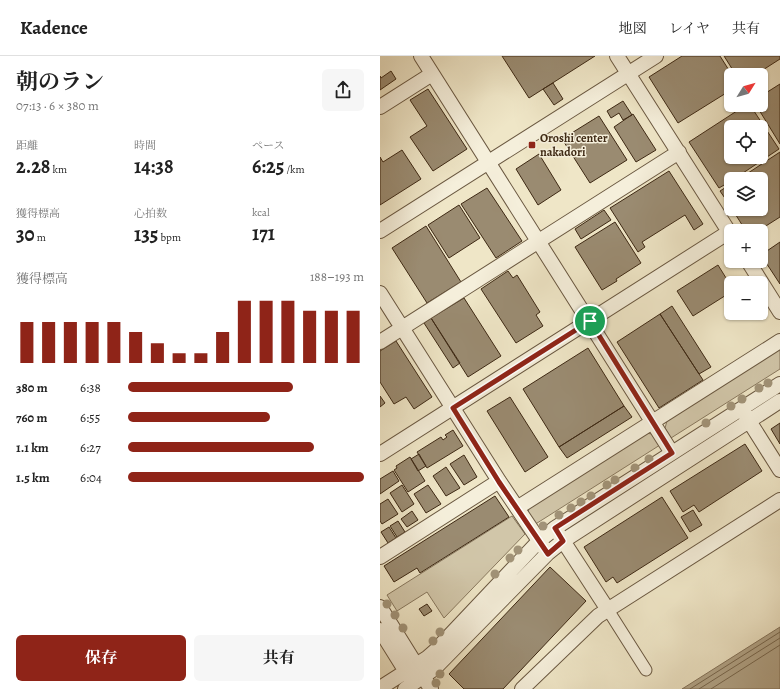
<!DOCTYPE html>
<html lang="ja">
<head>
<meta charset="utf-8">
<style>
	body { margin:0; font-family:Alegreya,"Noto Serif JP",serif; background:#f6f6f6; color:#222; height:100vh; display:flex; flex-direction:column; font-size:15px; white-space:nowrap }
	* { box-sizing:border-box; margin:0 }
	p { font-size:13px; color:#767676 }
	.icon { flex:none; width:22px; height:22px; fill:none; stroke:currentColor; stroke-width:2; stroke-linecap:round; stroke-linejoin:round }
	.map { position:relative; flex:1; overflow:hidden }
	.side { display:flex; flex-direction:column; background:#fff; width:380px }
	.side>* { flex:none }
	.needle { width:26px; rotate:53deg }
	.fabs { position:absolute; left:344px; top:12px; display:grid; gap:8px }
	.fabs a { display:grid; place-items:center; width:44px; height:44px; border-radius:6px; background:#fff; box-shadow:0 1px 3px #0004; font-size:20px }
	.pin { position:absolute; display:grid; place-items:center; width:34px; height:34px; color:#fff; margin:-17px; border:2px solid #fff; border-radius:50%; box-shadow:0 1px 4px #0007 }
	.round { display:grid; place-items:center; flex:none; width:42px; height:42px; border-radius:6px; background:#f6f6f6 }
	.overview { display:flex; align-items:center; justify-content:space-between; height:68px; padding:0 16px }
	h1 { font-size:22px; font-weight:700; line-height:30px }
	.metrics { display:grid; grid-template-columns:repeat(3,1fr); gap:6px; height:68px; padding:4px 16px }
	.metrics div { display:grid; align-content:center }
	.metrics b { font-size:20px; font-weight:700 }
	.metrics small { font-size:11px; font-weight:400 }
	.metrics p { font-size:11px }
	.chart { height:112px; padding:8px 16px }
	.chart p { display:flex; justify-content:space-between }
	.chart svg { width:100%; height:72px; margin-top:4px; stroke:#8f2418; stroke-width:6 }
	.action { display:flex; gap:8px; margin-top:auto; padding:8px 16px }
	.action a { flex:1; height:46px; border-radius:6px; background:#8f2418; color:#fff; font-size:16px; font-weight:700; line-height:46px; text-align:center }
	.action a+a { background:#f6f6f6; color:#222 }
	ul { padding:0 16px; list-style:none; font-size:13px }
	li { display:grid; grid-template-columns:64px 48px 1fr; align-items:center; height:30px }
	li i { height:10px; border-radius:5px; background:#8f2418 }
	header { display:flex; align-items:center; gap:24px; box-sizing:border-box; height:56px; padding:0 20px; background:#fff; border-bottom:1px solid #e0e0e0 }
	header strong { font-size:19px }
	nav { display:flex; gap:22px; margin-inline-start:auto; font-size:14px }
	main { display:flex; flex:1; min-height:0 }
	.map>svg:first-child { display:block }
	.green { fill:#d1c6a9; stroke:#88785e }
	.water { fill:#b3a68a; stroke:#84745b }
	.lines { fill:none; stroke-linecap:round; stroke-linejoin:round }
	.shore { stroke:#78684f; stroke-width:1 }
	.building { fill:#9a8b71; stroke:#3e2914; fill-rule:evenodd }
	.minor-casing { stroke:#6a5841; stroke-width:13 }
	.tertiary-casing { stroke:#6a5841; stroke-width:16 }
	.minor { stroke:#f5efdb; stroke-width:11 }
	.tertiary { stroke:#f5efdb; stroke-width:14 }
	.tree { fill:#a29479 }
	.route-casing { stroke:#fff; stroke-width:8 }
	.route { stroke:#8f2418; stroke-width:5 }
	.poi-dot { fill:#8f2418; stroke:#f5efdb; stroke-width:1.5 }
	.labels { text-anchor:middle; dominant-baseline:central; stroke-width:3; stroke-linejoin:round; paint-order:stroke }
	.poi-label { font-size:12px; font-weight:bold; fill:#3e2914; stroke:#f5efdb; text-anchor:start }
</style>
</head>
<body>
<header>
<strong>Kadence</strong>
<nav><a>地図</a><a>レイヤ</a><a>共有</a></nav>
</header>
<main>
<section class="side">
<div class="overview"><div><h1>朝のラン</h1><p>07:13 · 6 × 380 m</p></div><a class="round"><svg class="icon" aria-label="share" viewBox="0 0 24 24"><path d="M12 15V3M7 8l5-5 5 5M5 13v7h14v-7"/></svg></a></div>
<div class="metrics">
<div><p>距離</p><b>2.28<small> km</small></b></div>
<div><p>時間</p><b>14:38</b></div>
<div><p>ペース</p><b>6:25<small> /km</small></b></div>
</div>
<div class="metrics">
<div><p>獲得標高</p><b>30<small> m</small></b></div>
<div><p>心拍数</p><b>135<small> bpm</small></b></div>
<div><p>kcal</p><b>171</b></div>
</div>
<div class="chart"><p><span>獲得標高</span>188–193 m</p>
<svg viewBox="0 0 160 44" preserveAspectRatio="none"><path d="M5 44V19M15 44V19M25 44V19M35 44V19M45 44V19M55 44V25M65 44V32M75 44V38M85 44V38M95 44V25M105 44V6M115 44V6M125 44V6M135 44V12M145 44V12M155 44V12"/></svg>
</div>
<ul>
<li><b>380 m</b>6:38<i style="width:70%"></i></li>
<li><b>760 m</b>6:55<i style="width:60%"></i></li>
<li><b>1.1 km</b>6:27<i style="width:79%"></i></li>
<li><b>1.5 km</b>6:04<i style="width:100%"></i></li>
</ul>
<div class="action"><a>保存</a><a>共有</a></div>
</section>
<div class="map">
<svg width="400" height="633" viewBox="0 0 400 633">
	<rect width="100%" height="100%" fill="#efe6c7"/>
	<filter id="stains"><feTurbulence type="fractalNoise" baseFrequency=".005" numOctaves="4"/><feColorMatrix values="0 0 0 0 .2 0 0 0 0 .09 0 0 0 0 .02 0 0 0 .5 -.17"/></filter>
	<radialGradient id="worn" r=".72"><stop offset=".6" stop-color="#630" stop-opacity="0"/><stop offset="1" stop-color="#630" stop-opacity=".3"/></radialGradient>
	<path class="green" d="M400,293v20l-109,69 -6,-10 2,-7z
		M264,377l9,1 7,11 -126,80 -6,-10 1,-9z
		M132,460l13,18 -81,84 -17,-26 -30,19 -10,-16z"/>
	<path class="water" d="M400,571v62h-98z"/>
	<g class="lines">
		<path class="shore" d="M310,633l90,-57
			M319,633l81,-51
			M331,633l69,-44"/>
	</g>
	<path class="building" d="M122,0h93l-66,42z
		M302,0h38l12,19 -1,15 -53,33 -29,-46z
		M344,0h56v3l-25,16h-19z
		M11,15l5,8 -16,11v-14l1,2z
		M173,27l10,16 -9,6 -11,-16z
		M400,28v60l-24,-39h5v-9z
		M48,33l39,60 -34,22 -23,-34 17,-11 -17,-26z
		M243,45l9,14 -9,5 -4,-7 -8,5 -4,-7z
		M366,49h4l29,44 -45,30h-3v2l-12,7 -30,-46zM351,71h30v30h-30z
		M253,58l23,36 -20,12 -22,-35z
		M219,60l28,44 -37,23 -28,-44z
		M22,94l19,29 -41,26v-48l3,5z
		M400,96v65l-22,14h-12l-14,-22h29v-30h-22z
		M159,98l22,36 -23,15 -22,-36z
		M289,115l34,53 -9,6 -9,-15 -43,27 3,5 -7,5 -28,-44z
		M351,128v23l-11,-16z
		M107,132l35,53 -26,17 -35,-54z
		M79,149l21,33 -31,20 -21,-33z
		M224,154l7,10 -30,19 -6,-10z
		M235,166l26,41 -25,16 1,2 -15,9 -27,-43z
		M46,170l35,56 -34,21 -35,-55z
		M400,186v42l-19,-29z
		M338,209l13,21v6l-38,24 -16,-25z
		M128,215l5,7 4,-3 23,37 -4,3 7,11 -27,17 -35,-54z
		M84,242l37,58 -33,21 -37,-59z
		M292,250l39,61 -12,7 -39,-60z
		M280,258l43,66 -44,28 -42,-66z
		M51,262l29,45 -7,5 -29,-45z
		M16,285l36,56 -18,12 -8,-12 -12,7 -14,-22v-31z
		M208,292l36,58 -65,41 -36,-58z
		M0,340l5,7 -5,4z
		M130,341l38,60 -23,15 -38,-61z
		M244,350l8,11 -65,41 -8,-11z
		M400,367v21l-9,-15z
		M73,374l10,16 -36,22 -10,-16 24,-15 2,3 4,-3 -2,-2z
		M365,388l17,27 -63,41 -5,-7 -11,7 -13,-21z
		M39,398l7,12 -8,5 -7,-12z
		M84,399l13,22 -13,8 -14,-21z
		M30,401l15,24 -17,11 -14,-22 3,-2 -1,-2z
		M66,411l14,21 -14,8 -13,-20z
		M13,415l6,10 -19,13v-15z
		M22,429l12,19 -12,8 -12,-19z
		M48,429l13,19 -15,9 -12,-19z
		M115,440l14,21 -89,56 -3,-5 -23,14 -10,-16z
		M282,441l26,41 -71,45 -4,-6 -7,5 -22,-35z
		M8,443l10,15 -16,10 -2,-3v-17z
		M313,454l9,15 -12,7 -9,-15z
		M32,455l6,9 -11,7 -6,-8z
		M18,465l7,11 -8,5 -7,-11z
		M9,471l7,11 -8,5 -7,-11z
		M170,511l36,34 -83,88h-39l-15,-15z
		M47,548l5,7 -8,5 -5,-7z"/>
	<g class="lines">
		<defs>
			<path id="minor" d="M228,554l38,60"/>
			<path id="tertiary" d="M41,0l251,397
				M237,0l114,179
				M0,51l52,-33
				M0,175l276,-175
				M368,205l32,51
				M0,237l119,188 45,67
				M0,286l299,-190
				M364,357l36,57
				M0,398l349,-222
				M137,452l263,-167
				M178,477l50,77
				M0,501l119,-76
				M0,551l51,82
				M0,574l30,48
				M0,632l47,-30 8,-7 104,-110 16,-13 225,-144
				M25,633l29,-20 114,-116 15,-12 217,-140
				M142,633l76,-73 182,-116"/>
		</defs>
		<use href="#minor" class="minor-casing"/>
		<use href="#tertiary" class="tertiary-casing"/>
		<use href="#minor" class="minor"/>
		<use href="#tertiary" class="tertiary"/>
	</g>
	<g class="tree">
		<circle cx="388" cy="327" r="4.5"/>
		<circle cx="379" cy="332" r="4.5"/>
		<circle cx="362" cy="343" r="4.5"/>
		<circle cx="351" cy="350" r="4.5"/>
		<circle cx="326" cy="367" r="4.5"/>
		<circle cx="269" cy="403" r="4.5"/>
		<circle cx="255" cy="412" r="4.5"/>
		<circle cx="235" cy="424" r="4.5"/>
		<circle cx="227" cy="429" r="4.5"/>
		<circle cx="211" cy="440" r="4.5"/>
		<circle cx="201" cy="446" r="4.5"/>
		<circle cx="191" cy="452" r="4.5"/>
		<circle cx="179" cy="459" r="4.5"/>
		<circle cx="163" cy="470" r="4.5"/>
		<circle cx="138" cy="494" r="4.5"/>
		<circle cx="130" cy="502" r="4.5"/>
		<circle cx="115" cy="518" r="4.5"/>
		<circle cx="7" cy="548" r="4.5"/>
		<circle cx="15" cy="559" r="4.5"/>
		<circle cx="23" cy="572" r="4.5"/>
		<circle cx="60" cy="576" r="4.5"/>
		<circle cx="53" cy="585" r="4.5"/>
		<circle cx="60" cy="618" r="4.5"/>
		<circle cx="56" cy="627" r="4.5"/>
	</g>
	<g class="lines">
		<defs>
			<path id="route" d="M210,265l82,132 -117,75 8,13 -15,13 -49,-72 -46,-74z"/>
		</defs>
		<use href="#route" class="route-casing"/>
		<use href="#route" class="route"/>
	</g>
	<rect class="poi-dot" x="148" y="85" width="8" height="8" rx="2"/>
	<g class="labels">
		<g class="poi-label">
			<text x="160" y="82">Oroshi center<tspan x="160" dy="14">nakadori</tspan></text>
		</g>
	</g>
	<rect width="100%" height="100%" filter="url(#stains)"/>
	<rect width="100%" height="100%" fill="url(#worn)"/>
</svg>
<div class="fabs">
<a><svg class="needle" viewBox="-14 -14 28 28"><path d="M0-13l5 13h-10z" fill="#e53935"/><path d="M0 13l5-13h-10z" fill="#767676"/></svg></a>
<a><svg class="icon" aria-label="locate" viewBox="0 0 24 24"><circle cx="12" cy="12" r="6"/><path d="M12 2v4M12 18v4M2 12h4M18 12h4"/></svg></a>
<a><svg class="icon" aria-label="layers" viewBox="0 0 24 24"><path d="M12 4l9 5-9 5-9-5zM3 14l9 5 9-5"/></svg></a>
<a>+</a>
<a>−</a>
</div>
<div class="pin" style="left:210px;top:265px;background:#1e9e55"><svg class="icon" aria-label="arrive" viewBox="0 0 24 24"><path d="M6 21V4h12l-3 4 3 4H6"/></svg></div>
</div>
</main>
</body>
</html>
